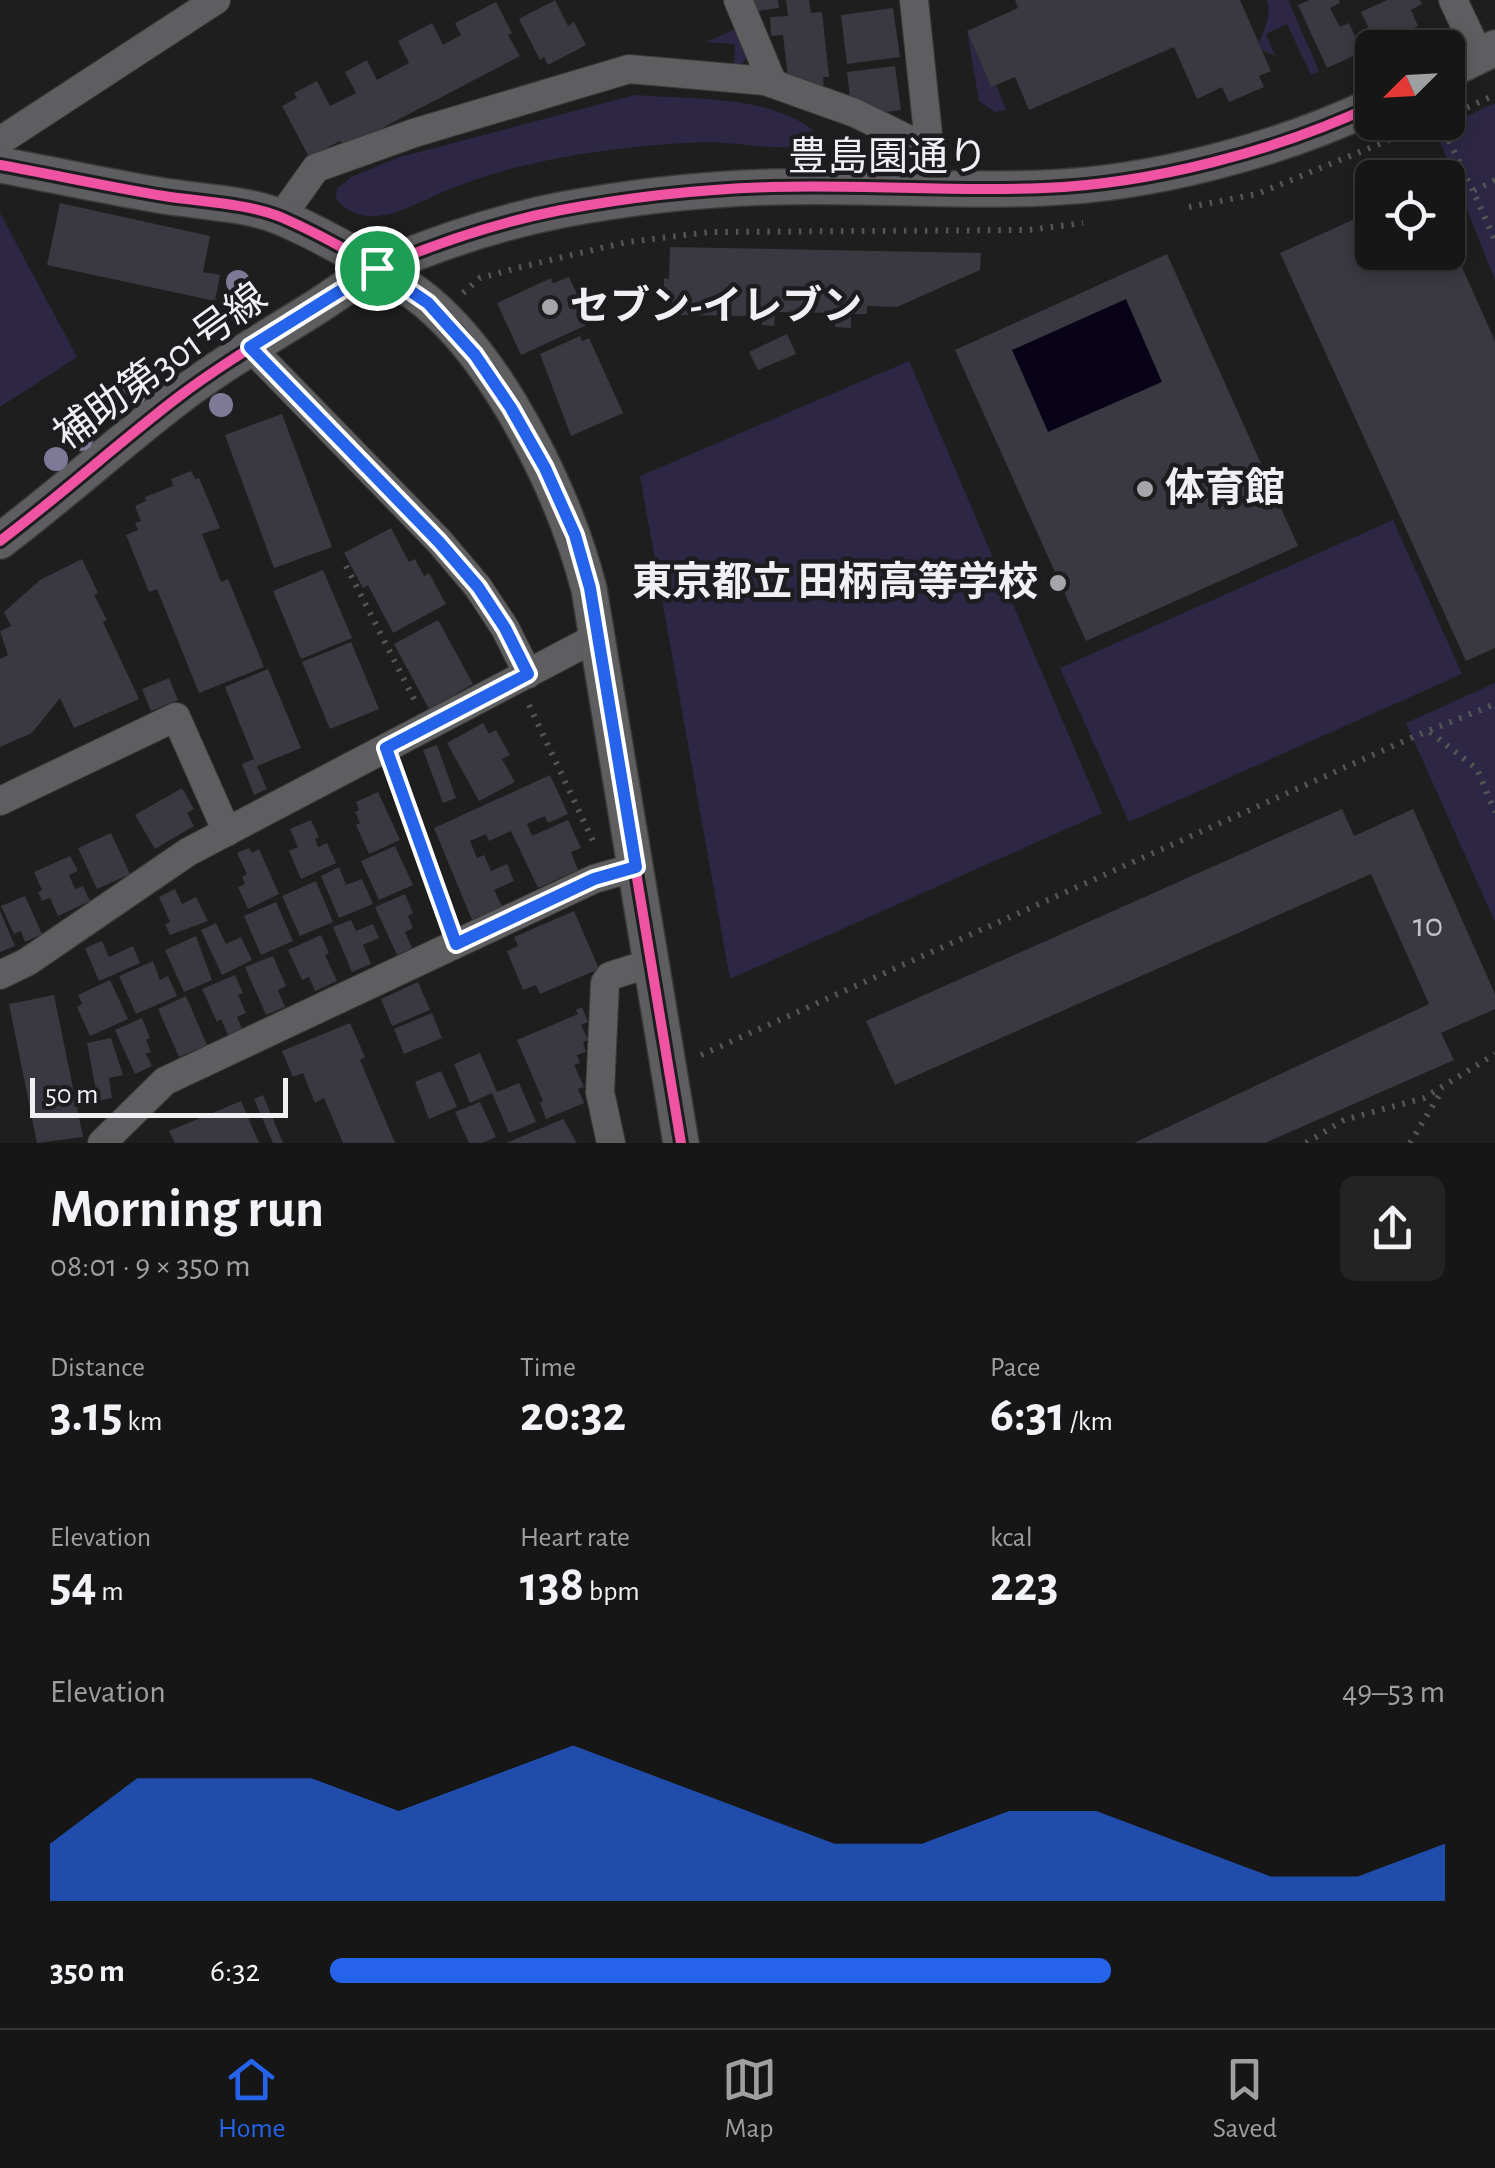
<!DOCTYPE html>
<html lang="en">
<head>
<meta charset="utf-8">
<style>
	body { margin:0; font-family:"Alegreya Sans","Noto Sans JP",sans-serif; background:#232324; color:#f1f3f6; height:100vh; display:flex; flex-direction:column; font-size:38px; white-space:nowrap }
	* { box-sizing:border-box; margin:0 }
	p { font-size:32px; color:#9e9fa1 }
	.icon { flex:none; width:55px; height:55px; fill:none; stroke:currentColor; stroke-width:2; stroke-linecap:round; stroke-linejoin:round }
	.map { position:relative; height:1143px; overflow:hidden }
	.sheet { display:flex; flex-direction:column; background:#161617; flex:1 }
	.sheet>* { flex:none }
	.needle { width:65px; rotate:246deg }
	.tools { position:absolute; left:1355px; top:30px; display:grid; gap:20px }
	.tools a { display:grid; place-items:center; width:110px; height:110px; border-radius:15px; background:#161617; box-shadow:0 5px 15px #0003,0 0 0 2px #353536; font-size:50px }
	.scale { position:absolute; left:30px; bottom:25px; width:258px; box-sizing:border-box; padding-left:10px; border:5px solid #f0eff1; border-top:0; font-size:28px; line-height:35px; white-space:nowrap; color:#f0eff1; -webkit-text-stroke:8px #1d1d20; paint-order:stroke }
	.pin { position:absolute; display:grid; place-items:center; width:85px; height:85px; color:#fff; margin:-42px; border:5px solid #fff; border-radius:50%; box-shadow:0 2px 10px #0007 }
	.round { display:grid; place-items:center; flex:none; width:105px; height:105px; border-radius:15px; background:#232324 }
	.head { display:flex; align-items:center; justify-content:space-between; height:170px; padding:0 50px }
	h1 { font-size:55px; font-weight:600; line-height:75px }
	.metrics { display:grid; grid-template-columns:repeat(3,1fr); gap:15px; height:170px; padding:10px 50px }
	.metrics div { display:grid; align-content:center }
	.metrics b { font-size:50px; font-weight:600 }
	.metrics small { font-size:28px; font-weight:400 }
	.metrics p { font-size:28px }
	.chart { height:280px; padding:20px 50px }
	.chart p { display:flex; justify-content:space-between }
	.chart svg { width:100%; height:180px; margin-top:10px; fill:#2563eb; opacity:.7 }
	ul { padding:0 50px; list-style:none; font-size:32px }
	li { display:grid; grid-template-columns:160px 120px 1fr; align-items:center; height:75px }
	li i { height:25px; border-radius:12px; background:#2563eb }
	.dock { display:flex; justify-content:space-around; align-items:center; height:140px; border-top:2px solid #353536; background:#161617; font-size:28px; color:#9e9fa1 }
	.dock a { display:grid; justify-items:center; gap:5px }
	.dock .on { color:#2563eb }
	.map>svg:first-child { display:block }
	.green { fill:#2d2745 }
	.water { fill:#09031a }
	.building { fill:#3a3840; fill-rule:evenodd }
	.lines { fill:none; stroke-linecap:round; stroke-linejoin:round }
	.minor-casing { stroke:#3a3a3a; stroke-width:30 }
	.tertiary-casing { stroke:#3a3a3a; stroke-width:38 }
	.path { stroke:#555556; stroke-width:6; stroke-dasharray:2.5 8; stroke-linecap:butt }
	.minor { stroke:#5e5d5f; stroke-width:28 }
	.tertiary { stroke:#5e5d5f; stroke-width:35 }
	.cycleway-casing { stroke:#1d1d20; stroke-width:16 }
	.cycleway { stroke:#f153a3; stroke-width:10 }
	.tree { fill:#7e7997 }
	.route-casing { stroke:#fff; stroke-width:20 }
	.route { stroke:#2563eb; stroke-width:12 }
	.poi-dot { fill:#a6a6a8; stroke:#1d1d20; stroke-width:4 }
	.labels { text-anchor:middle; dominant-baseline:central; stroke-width:9; stroke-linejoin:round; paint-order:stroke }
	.number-label { font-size:35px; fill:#c2c1c5 }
	.street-label { font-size:40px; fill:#f0eff1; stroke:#1d1d20 }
	.poi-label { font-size:40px; font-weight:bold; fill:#f0eff1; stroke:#1d1d20; text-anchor:start }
</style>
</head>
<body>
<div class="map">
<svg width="1495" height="1143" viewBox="0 0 1495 1143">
	<rect width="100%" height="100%" fill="#1e1e1f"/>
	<path class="green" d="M1267,0h21l31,71 -8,4 -24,-51 -21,10 9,22 -13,-6 -3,-7c5,-14 13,-28 8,-43z
		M736,29l11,27 -9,16 -4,-1 1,-27 -29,-2z
		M967,31l24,56 5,-2 10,25 -11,2 -16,-11z
		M635,95c59,5 129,-1 178,35l-1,13c-20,10 -77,-1 -105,-1 -62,2 -129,10 -189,25 -22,5 -44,13 -65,21 -36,13 -87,51 -118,9l3,-9 13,-11 46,-19z
		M1495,103v177l-59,-149z
		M0,213l77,144 -77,50z
		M909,361l193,452 -372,166 -90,-503z
		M1393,520l69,154 -333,148 -69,-154z
		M1495,683v239l-89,-199z"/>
	<path class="water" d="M1126,299l36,83 -114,50 -36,-82z"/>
	<path class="building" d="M555,0l13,26 6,-4 12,23 -38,20 -4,-8 -4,3 -21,-41z
		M753,0h25l1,8 -22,3z
		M786,0h23l2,13 11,-1 7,65h-6l1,15 -15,-4 -2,-9 -15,3 -4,-4 -5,-43 -12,1 -1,-19 18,-1z
		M1015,0h225l31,71 -12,5 5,11 -35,15 -7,-15 -25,12 -23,-52 -145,63 -14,-33 -24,10 -24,-56 51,-23z
		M1310,0h29l1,3 -10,5 10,19 9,-4 13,29 -35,16 -29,-63z
		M1387,0h33l2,4 -11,6 7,16 -41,19 -16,-33z
		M496,2l16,31 -4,2 12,21 -176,92 -4,-7 -31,16 -27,-51 15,-8 -3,-5 23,-12 13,25 26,-13 -11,-21 22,-12 10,20 32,-17 -11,-22 34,-18 11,22 18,-10 -6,-12z
		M893,8l7,49 -53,7 -6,-49z
		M895,66l6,44 -32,4 -18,-7 -4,-35z
		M60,203l150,33 -7,36 17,3 -5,26 -168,-36z
		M1372,211v41h76v-16l47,105v307l-29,13 -186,-408z
		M670,247l311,6 -1,17 -83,37 -30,-1v8h-16v14l-16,-1v-14l-60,-1 -1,14 -12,-1v-18h-14v9l-67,-1v-7h-9v-9l-8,-1v-20l5,1z
		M1167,254l131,292 -212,95 -131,-291zM1126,299l36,83 -114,50 -36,-82z
		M569,277l16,34 14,-6 5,12 -83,38 -24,-52 54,-25 2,5z
		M787,334l9,20 -38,16 -9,-18z
		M580,336l2,5 7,-3 34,75 -52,23 -31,-82z
		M282,414l50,133 -58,21 -49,-133z
		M191,471l4,8 4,-1 21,50 -18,6 19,48 7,-3 36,88 -65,26 -42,-104 -8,3 -23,-57 12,-5 -3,-7 6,-2 -6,-15 11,-5 -1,-4 28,-11 -2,-7z
		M391,528l18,34 6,-3 9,17 5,-3 17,31 -53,29 -25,-48 -5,3 -19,-35z
		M82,559l16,34 -4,2 13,25 -4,2 36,77 -65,29 -14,-30 -28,35 -32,14v-88l8,-4 -8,-24 11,-5 -7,-14 36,-32z
		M323,570l29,68 -51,21 -28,-68z
		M438,620l35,64 -44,25 -35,-65z
		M351,642l28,67 -49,20 -28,-67z
		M268,669l33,79 -44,18 10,23 -13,6 -12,-31 12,-5 -29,-72z
		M169,678l9,22 -27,11 -9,-22z
		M483,723l6,11 7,-4 14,25 -8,4 13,23 -36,19 -32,-58z
		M437,745l19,53 -13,5 -20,-53z
		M550,775l18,39 -20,9 -3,-7 -18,8 5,12 36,-16 13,28 -10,4 7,18 -40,18 -27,-57 -22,10 -3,-7 -16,7 7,17 7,-3 7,16 16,-7 7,17 -20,9 8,16 -30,14 -38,-92z
		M182,788l12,21 -7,4 7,13 -39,23 -20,-34z
		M378,792l22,48 -31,14 -13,-29 4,-2 -5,-11 4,-2 -3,-8z
		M1342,809l12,27 59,-27 82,185v15l-54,24 13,27 -189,83h-131l295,-139 -58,-130 -476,211 -29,-64z
		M311,820l8,17 -4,2 3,8 9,-4 9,20 -35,16 -12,-28 9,-4 -8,-18z
		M111,833l19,41 -33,15 -19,-41z
		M395,846l18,39 -34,15 -18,-39z
		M249,848l3,5 7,-4 20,45 -31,15 -10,-22 7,-3 -3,-7 5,-3 -10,-21z
		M70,856l8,15 -9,4 6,14 8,-3 7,15 -32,15 -8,-18 -8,3 -4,-9 4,-2 -8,-18z
		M339,867l7,18 16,-6 11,25 -34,14 -18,-42z
		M316,881l17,41 -33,14 -18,-40z
		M175,889l7,15 14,-7 12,24 -38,14 -5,-11 5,-2 -11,-25z
		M405,894l8,19 -5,3 5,12 -8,4 7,16 -15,7 -22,-48z
		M25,896l17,38 -17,8 -4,-11 -7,3 -13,-28z
		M276,902l17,39 -32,14 -17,-39z
		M0,911l15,35 -15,6z
		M574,911l25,58 -59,25 -4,-9 -13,5 -16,-39 11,-5 -4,-9z
		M351,920l5,11 17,-7 6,14 -16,7 8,19 -19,8 -19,-45z
		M216,923l10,21 15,-7 11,23 -30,15 -21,-45z
		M321,935l8,18 -4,2 12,26 -22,10 -6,-14 -7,3 -14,-30z
		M196,936l16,44 -28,12 -19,-42z
		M102,941l7,16 24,-11 7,17 -41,18 -14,-33z
		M273,956l13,30 -8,4 7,17 -19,8 -21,-48z
		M153,961l7,19 8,-4 9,20 -41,18 -17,-38z
		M235,975l8,18 -5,2 8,18 -9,4 5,12 -14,6 -7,-16 -4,3 -15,-33z
		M110,980l18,39 -38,17 -13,-29 5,-3 -4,-9z
		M418,982l12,28 -38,16 -11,-27z
		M54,995l29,142 -46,6 -28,-139z
		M186,996l21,49 -28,12 -21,-48z
		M582,1007l6,15 -7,3 7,15 -5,2 3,10 -9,3 3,8 -6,2 10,22 -6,2 6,14 -38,16 -6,-16 3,-2 -26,-61 61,-26 -2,-4z
		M432,1013l10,25 -38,16 -10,-25z
		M142,1018l8,20 -4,2 5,12 -5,2 6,12 -17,8 -20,-44z
		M350,1023l15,34 -5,3 35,83h-52l-19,-45 -9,5 -12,-30 -10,4 -11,-26z
		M111,1038l12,37 -14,3 3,20 -14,3 -11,-58z
		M480,1053l17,39 22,-9 17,39 -27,11 -17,-40 -22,10 -16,-39z
		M441,1071l16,36 -28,12 -14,-37z
		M263,1095l20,48h-10l-19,-44z
		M241,1101l18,42h-84l-6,-12z
		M480,1102l16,35 -14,6h-13l-14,-31z
		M563,1119l14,24h-71z"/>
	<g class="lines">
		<defs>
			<path id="minor" d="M738,0l35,84
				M914,0l17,163
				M1453,0l26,55
				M0,141l216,-141
				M281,217l35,-49 98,-35 215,-64 136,12 90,32 77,38
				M250,347l189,194 39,46 27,41 23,46
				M0,801l176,-84 51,115
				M0,975l27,-13 161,-110 409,-215
				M102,1143l63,-62 429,-202 42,-12
				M611,1143l-11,-51 5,-109 5,-7 41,-13"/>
			<path id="tertiary" d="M1448,71l47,-23
				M0,165c55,10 109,22 164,31 38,6 83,7 119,22 41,18 110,56 144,84 75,63 138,194 162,287l92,554
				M0,541c61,-46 117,-97 177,-143 42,-32 88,-59 133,-87 23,-14 46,-33 71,-44 56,-24 119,-45 180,-57 69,-13 140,-21 210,-23 91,-3 182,5 273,1 107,-4 232,-37 328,-82"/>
		</defs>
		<use href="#minor" class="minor-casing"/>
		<use href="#tertiary" class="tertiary-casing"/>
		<path class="path" d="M1448,116l47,-21
			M1440,122l33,69
			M1495,180l-22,11 22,49
			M1189,207l68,-13 176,-72
			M463,293l17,-15 41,-11 106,-25 83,-10 318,-2 55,-7
			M346,566l70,137
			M529,705l65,138
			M1430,732l47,37 18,43
			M396,775l51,144
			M701,1055l712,-318 82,-33
			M1306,1143l38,-23 80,-22 71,-44
			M1410,1143l33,-54"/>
		<use href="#minor" class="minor"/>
		<use href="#tertiary" class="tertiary"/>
		<defs>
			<path id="cycleway" d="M0,165c55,10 109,22 164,31 38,6 83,7 119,22 41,18 110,56 144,84 75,63 138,194 162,287l92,554
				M0,541c61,-46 117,-97 177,-143 42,-32 88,-59 133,-87 23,-14 46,-33 71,-44 56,-24 119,-45 180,-57 69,-13 140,-21 210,-23 91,-3 182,5 273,1 107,-4 232,-37 328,-82"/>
		</defs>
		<use href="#cycleway" class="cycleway-casing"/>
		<use href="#cycleway" class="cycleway"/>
	</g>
	<g class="tree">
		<circle cx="238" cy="282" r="12"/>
		<circle cx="134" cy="394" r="12"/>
		<circle cx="221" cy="405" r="12"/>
		<circle cx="105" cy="409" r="12"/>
		<circle cx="81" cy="439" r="12"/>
		<circle cx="56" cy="459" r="12"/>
	</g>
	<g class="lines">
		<defs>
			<path id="route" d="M377,268l51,35 47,52 36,53 34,60 30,67 15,53 46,279 -42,12 -138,65 -70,-196 142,-74 -23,-46 -27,-41 -39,-45 -189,-195z"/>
		</defs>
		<use href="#route" class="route-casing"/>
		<use href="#route" class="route"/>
	</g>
	<g class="poi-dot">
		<circle cx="550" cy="307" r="10"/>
		<circle cx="1145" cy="489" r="10"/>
		<circle cx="1058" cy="583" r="10"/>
	</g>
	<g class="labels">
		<g class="number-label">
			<text x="1428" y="925">10</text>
		</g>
		<g class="street-label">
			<text x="888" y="158">豊島園通り</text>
			<text transform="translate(161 367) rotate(-36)">補助第301号線</text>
		</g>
		<g class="poi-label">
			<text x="570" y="307">セブン-イレブン</text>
			<text x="1165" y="489">体育館</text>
			<text x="1038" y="583" text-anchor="end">東京都立 田柄高等学校</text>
		</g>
	</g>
</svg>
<div class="tools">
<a><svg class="needle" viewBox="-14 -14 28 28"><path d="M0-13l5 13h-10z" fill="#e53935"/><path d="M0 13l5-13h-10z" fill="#9e9fa1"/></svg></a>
<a><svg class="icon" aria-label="locate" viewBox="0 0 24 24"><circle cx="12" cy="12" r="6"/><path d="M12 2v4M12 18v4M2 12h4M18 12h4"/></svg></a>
</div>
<div class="scale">50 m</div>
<div class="pin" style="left:377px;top:268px;background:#1e9e55"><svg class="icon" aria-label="arrive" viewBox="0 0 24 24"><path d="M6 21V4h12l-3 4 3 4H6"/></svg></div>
</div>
<section class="sheet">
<div class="head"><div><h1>Morning run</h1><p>08:01 · 9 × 350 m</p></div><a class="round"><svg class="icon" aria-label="share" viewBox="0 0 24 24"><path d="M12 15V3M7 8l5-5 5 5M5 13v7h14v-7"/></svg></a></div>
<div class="metrics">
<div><p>Distance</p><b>3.15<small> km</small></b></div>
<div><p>Time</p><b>20:32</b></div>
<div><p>Pace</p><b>6:31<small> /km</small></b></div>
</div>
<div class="metrics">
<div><p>Elevation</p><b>54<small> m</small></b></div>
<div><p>Heart rate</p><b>138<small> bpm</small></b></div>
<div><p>kcal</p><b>223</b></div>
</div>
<div class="chart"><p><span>Elevation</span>49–53 m</p>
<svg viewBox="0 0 160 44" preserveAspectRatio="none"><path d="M0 44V30L10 14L20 14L30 14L40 22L50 14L60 6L70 14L80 22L90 30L100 30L110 22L120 22L130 30L140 38L150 38L160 30V44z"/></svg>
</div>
<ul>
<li><b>350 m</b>6:32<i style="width:70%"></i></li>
</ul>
</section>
<nav class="dock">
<a class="on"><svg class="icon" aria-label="home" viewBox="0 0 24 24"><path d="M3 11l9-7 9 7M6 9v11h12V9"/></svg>Home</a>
<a><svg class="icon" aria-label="map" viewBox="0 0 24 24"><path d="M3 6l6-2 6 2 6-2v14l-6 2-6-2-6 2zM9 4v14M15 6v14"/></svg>Map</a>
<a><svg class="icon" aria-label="saved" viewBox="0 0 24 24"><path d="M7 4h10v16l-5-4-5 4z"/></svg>Saved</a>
</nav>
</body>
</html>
